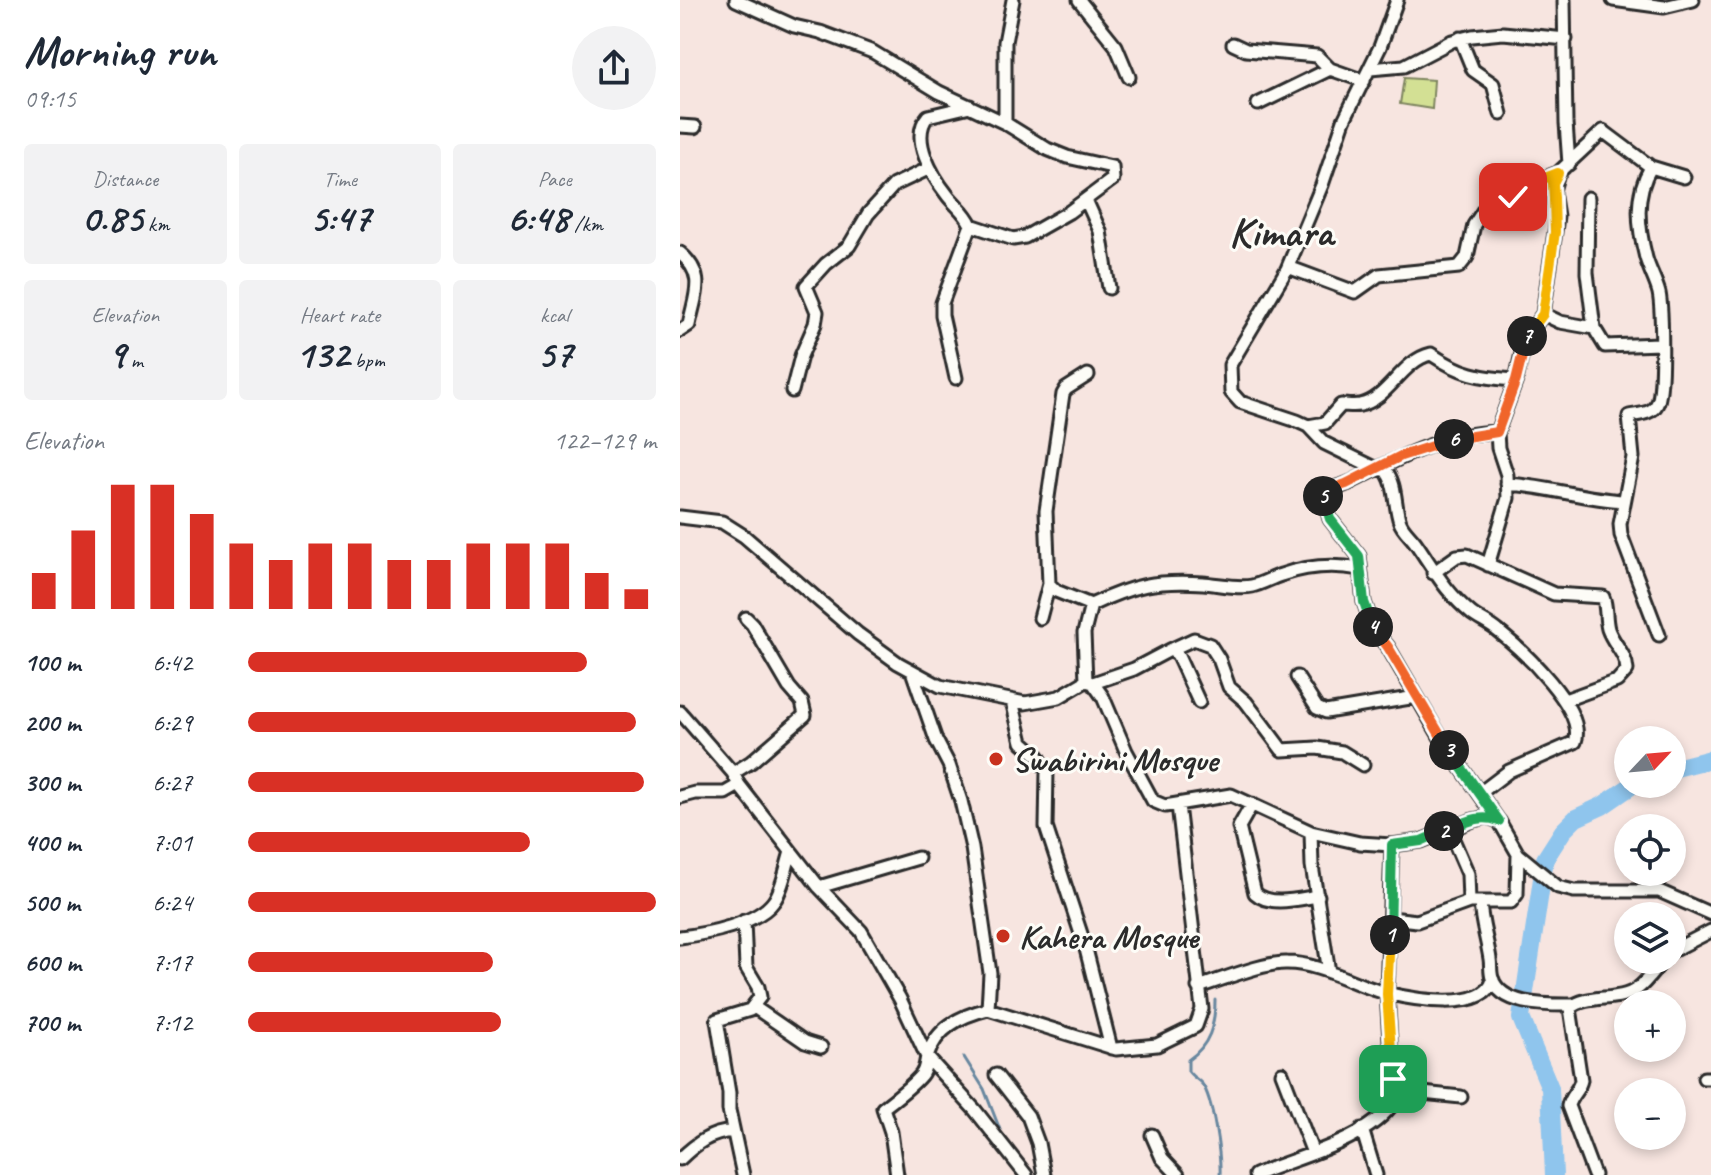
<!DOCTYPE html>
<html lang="en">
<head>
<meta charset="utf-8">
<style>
	body { margin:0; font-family:Caveat,sans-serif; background:#f2f2f3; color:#1f2937; height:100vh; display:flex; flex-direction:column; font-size:30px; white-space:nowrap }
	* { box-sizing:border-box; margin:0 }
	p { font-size:26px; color:#747a83 }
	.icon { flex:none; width:44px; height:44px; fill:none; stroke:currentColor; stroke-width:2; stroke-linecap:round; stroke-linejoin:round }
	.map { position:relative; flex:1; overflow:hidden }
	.drawer { display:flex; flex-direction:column; background:#fff; width:680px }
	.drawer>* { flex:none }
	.needle { width:52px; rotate:64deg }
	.buttons { position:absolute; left:934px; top:726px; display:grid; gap:16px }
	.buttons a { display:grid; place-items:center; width:72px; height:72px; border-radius:50%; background:#fff; box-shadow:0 4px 12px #0003; font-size:40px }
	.pin { position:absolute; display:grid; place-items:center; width:68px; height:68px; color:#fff; margin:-34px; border-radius:16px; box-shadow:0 4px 12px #0006 }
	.km { position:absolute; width:40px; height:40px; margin:-20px; border-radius:50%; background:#222; color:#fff; font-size:22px; line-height:40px; text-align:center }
	.round { display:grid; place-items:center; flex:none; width:84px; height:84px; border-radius:42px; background:#f2f2f3 }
	.overview { display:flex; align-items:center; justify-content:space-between; height:136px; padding:0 24px }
	h1 { font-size:44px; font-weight:800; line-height:60px }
	.metrics { display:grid; grid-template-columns:repeat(3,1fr); gap:12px; height:136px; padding:8px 24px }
	.metrics div { display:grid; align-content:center; border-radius:8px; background:#f2f2f3; text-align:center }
	.metrics b { font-size:40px; font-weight:800 }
	.metrics small { font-size:22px; font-weight:400 }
	.metrics p { font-size:22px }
	.chart { height:224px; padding:16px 24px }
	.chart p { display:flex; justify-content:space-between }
	.chart svg { width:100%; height:144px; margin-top:8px; stroke:#d93025; stroke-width:6 }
	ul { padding:0 24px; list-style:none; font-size:26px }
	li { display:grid; grid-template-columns:128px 96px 1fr; align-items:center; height:60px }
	li i { height:20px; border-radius:10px; background:#d93025 }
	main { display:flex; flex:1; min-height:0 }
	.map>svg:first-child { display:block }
	.green { fill:#d3e094; stroke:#7f8660; stroke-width:2 }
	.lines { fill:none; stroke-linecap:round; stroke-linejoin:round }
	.stream { stroke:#67879f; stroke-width:3 }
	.river { stroke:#8fc5ed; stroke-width:18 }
	.minor-casing { stroke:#2b2b2b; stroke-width:17 }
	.minor { stroke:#fdfcf7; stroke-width:11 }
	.split-1-casing { stroke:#fff; stroke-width:16 }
	.split-2-casing { stroke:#fff; stroke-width:16 }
	.split-3-casing { stroke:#fff; stroke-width:16 }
	.split-4-casing { stroke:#fff; stroke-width:16 }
	.split-5-casing { stroke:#fff; stroke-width:16 }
	.split-6-casing { stroke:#fff; stroke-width:16 }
	.split-7-casing { stroke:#fff; stroke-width:16 }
	.split-8-casing { stroke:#fff; stroke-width:16 }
	.split-9-casing { stroke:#fff; stroke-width:16 }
	.split-1 { stroke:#f5b400; stroke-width:10 }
	.split-2 { stroke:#22a559; stroke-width:10 }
	.split-3 { stroke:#22a559; stroke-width:10 }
	.split-4 { stroke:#f0652b; stroke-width:10 }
	.split-5 { stroke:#22a559; stroke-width:10 }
	.split-6 { stroke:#f0652b; stroke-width:10 }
	.split-7 { stroke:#f0652b; stroke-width:10 }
	.split-8 { stroke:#f5b400; stroke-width:10 }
	.split-9 { stroke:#f5b400; stroke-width:10 }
	.poi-dot { fill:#c8321e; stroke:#fdfcf7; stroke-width:3 }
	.labels { text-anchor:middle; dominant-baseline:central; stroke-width:6; stroke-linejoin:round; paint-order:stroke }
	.poi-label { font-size:34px; font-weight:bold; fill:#2b2b2b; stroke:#fdfcf7; text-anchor:start }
	.district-label { font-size:42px; font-weight:bold; fill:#2b2b2b; stroke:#fdfcf7 }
</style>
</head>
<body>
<main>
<section class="drawer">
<div class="overview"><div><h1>Morning run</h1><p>09:15</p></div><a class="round"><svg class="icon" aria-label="share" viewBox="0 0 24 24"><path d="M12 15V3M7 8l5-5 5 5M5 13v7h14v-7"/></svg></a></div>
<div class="metrics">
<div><p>Distance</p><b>0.85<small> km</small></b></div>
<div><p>Time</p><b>5:47</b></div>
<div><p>Pace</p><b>6:48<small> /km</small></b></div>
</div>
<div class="metrics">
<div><p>Elevation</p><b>9<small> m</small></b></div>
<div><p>Heart rate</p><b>132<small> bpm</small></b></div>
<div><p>kcal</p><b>57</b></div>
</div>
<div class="chart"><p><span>Elevation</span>122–129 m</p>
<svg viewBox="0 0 160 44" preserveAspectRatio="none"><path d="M5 44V33M15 44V20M25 44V6M35 44V6M45 44V15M55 44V24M65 44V29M75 44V24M85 44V24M95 44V29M105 44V29M115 44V24M125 44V24M135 44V24M145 44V33M155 44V38"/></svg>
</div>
<ul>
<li><b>100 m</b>6:42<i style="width:83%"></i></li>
<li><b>200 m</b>6:29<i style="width:95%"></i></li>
<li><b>300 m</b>6:27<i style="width:97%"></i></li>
<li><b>400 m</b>7:01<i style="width:69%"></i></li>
<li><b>500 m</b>6:24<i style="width:100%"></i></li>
<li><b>600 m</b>7:17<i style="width:60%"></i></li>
<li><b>700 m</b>7:12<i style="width:62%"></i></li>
</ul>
</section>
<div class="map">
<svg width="1031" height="1175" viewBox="0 0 1031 1175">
	<rect width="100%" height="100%" fill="#f7e5e0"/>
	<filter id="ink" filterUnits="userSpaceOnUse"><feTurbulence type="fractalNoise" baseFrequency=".0125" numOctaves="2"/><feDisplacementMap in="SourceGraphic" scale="16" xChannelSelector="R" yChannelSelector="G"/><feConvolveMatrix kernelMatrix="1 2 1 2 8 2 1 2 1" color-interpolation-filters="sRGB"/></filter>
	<g filter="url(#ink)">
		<path class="green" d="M724,78l30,2 -2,29 -32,-5z"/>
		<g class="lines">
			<path class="stream" d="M535,1000c0,25 -5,45 -27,60v11c4,6 10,8 14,13 11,14 19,73 18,91
				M284,1057l20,32 20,51"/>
			<path class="river" d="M992,769l39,-10
				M874,1175l-4,-87 -29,-70 24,-159 18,-28 13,-13 26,-12 32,-22"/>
			<defs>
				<path id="minor" d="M56,0l58,26 26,6 53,20 66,40 66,31 42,26 20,8 45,10 1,12 -44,33 -44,25 -12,2 -42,-14
					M399,0l37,46 13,31
					M717,0l-17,47 -36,73 -22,65 -35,84 -57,96 1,27 9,10 57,19 11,5 16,17 53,26 8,1c12,13 9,36 15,52 3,8 10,13 15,20 19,27 29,49 57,72 8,6 18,10 26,17 24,19 89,79 77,111l-66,29 -29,22
					M884,0l2,123 3,41
					M933,0l51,7 29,-7
					M780,38l13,32 20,14 8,30
					M553,44l13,6 71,6 13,13 34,12
					M690,69l34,-3 48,-25 20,-5 31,-3 63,6
					M578,104l72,-35
					M325,123v-81l8,-42
					M0,126l15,1
					M971,167c-17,28 -13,60 -5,91 3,11 10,23 13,35 3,14 5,101 -2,111 -5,10 -18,10 -28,12l4,41 -13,67 1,11 38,100
					M908,198l-1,75 7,55
					M406,200l14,31 9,57
					M0,253c27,23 15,41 9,72l-9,6
					M608,267l67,25 24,-17 80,-8 8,-10 7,-32 9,-14 30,-14 22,-15 23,-9 45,-42 48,36 33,10
					M863,314l17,8 34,6 11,18 55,-2
					M408,375l-22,14 -3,5 -17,117 3,73 7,7 35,14
					M276,378l-14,-63v-12l29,-78c-5,-12 -14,-18 -23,-29 -15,-19 -39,-58 -20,-80l42,-10
					M112,391l9,-35 14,-32 2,-12 -11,-26 20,-22 23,-18 19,-32 26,-29 36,-17
					M628,426l17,-3 16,-18c6,0 13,1 19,0 29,-6 41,-44 71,-51 30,20 49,24 85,26
					M817,432c-52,1 -100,27 -146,50 -9,5 -20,5 -28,12l7,25 29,37 5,46 10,28 14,17 54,93 56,80
					M827,484c40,2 76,15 117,17
					M0,517l42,5 22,14 114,98 40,29 42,23 85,17 34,-6 27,-16 7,2 10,14 23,54 27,50 12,5 66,-11 80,37 49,11 32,2 29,-4 52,-21 15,-3 11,4 19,33 40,33 16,4h85l52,23
					M808,565l20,-67 -1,-23 -9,-27 -1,-16 19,-52 9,-41 18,-25 12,-82 2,-16 -4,-25 5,-18
					M753,573l24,-17 10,-1 87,39 49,3c4,9 2,21 5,32 5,15 18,24 19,41l-10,11 -52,19
					M360,618l9,-34
					M490,650l24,-11 16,6 9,14 10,28 17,15 36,48 35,-2 25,4 21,13
					M232,671l24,69 13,25 12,36 11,47 18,125 -2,36
					M617,677l20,31 9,4 90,-15
					M406,681l-2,-48 7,-28c42,-20 65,-25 112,-22 15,1 35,6 49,3 10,-2 19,-8 29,-11 26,-9 52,-11 79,-6
					M413,683l41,-14 36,-19 7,4 22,48
					M332,701l10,41 16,14 9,15 -1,56 40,122 25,99
					M0,712l53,61 6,12 80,102 42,44 39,68 27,58 48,53 51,65
					M53,773l18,-11 54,-47 -3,-13 -13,-15 -37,-63 -6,-6
					M0,797l15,-4h30l14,-8
					M572,804l-13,23 16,66c15,14 43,6 63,3
					M769,830l19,44 1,28
					M631,832l1,34 17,106
					M139,887l99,-29
					M800,902c1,20 7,37 10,57 1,6 0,13 2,19 9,29 57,27 81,27
					M711,918l26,3 52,-19h42l6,-8 1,-40
					M0,937c26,-3 78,-13 94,-36 9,-13 12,-34 17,-49
					M992,951l39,-20
					M518,987c23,-7 67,-25 89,-24 34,0 66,22 99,30 25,6 98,20 107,-13
					M74,1007l51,35 16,5
					M602,1073l31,80
					M316,1075l32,41 10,27 6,32
					M1024,1078h7
					M714,1090l67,7
					M682,1129l14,46
					M472,1135l10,23 16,17
					M0,1159c17,-16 30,-26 53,-28
					M63,1175l-14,-65v-17l-12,-73 33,-10 10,-13 -2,-10 -12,-20 -2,-46
					M217,1175l-6,-43 -8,-24c13,-10 28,-21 38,-33 5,-6 4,-11 6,-18 9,-29 33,-41 61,-48l128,40 41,-4 39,-19 6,-17 -24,-204
					M575,1175c41,-18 112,-33 139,-73l-7,-108 5,-149
					M914,1175l-26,-69c2,-11 11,-15 13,-26l-11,-72c18,-15 48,-5 67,-19 10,-7 18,-20 26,-29"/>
			</defs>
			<use href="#minor" class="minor-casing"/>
			<use href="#minor" class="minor"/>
		</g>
	</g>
	<g class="lines" filter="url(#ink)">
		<defs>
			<path id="split-1" d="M710,935l-3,59 6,85"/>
			<path id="split-2" d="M710,935l2,-90 29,-4 23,-10"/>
			<path id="split-3" d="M764,831c19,-7 35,-18 55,-10l-50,-71"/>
			<path id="split-4" d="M693,627l15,20 61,103"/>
			<path id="split-5" d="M643,496l7,23 29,37 5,46 9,25"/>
			<path id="split-6" d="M643,496l5,-6 18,-6 55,-28 53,-17"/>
			<path id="split-7" d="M774,439l43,-7 19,-52 11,-44"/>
			<path id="split-8" d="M847,336l16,-22 12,-82 -1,-33"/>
			<path id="split-9" d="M833,197l22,-15 23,-9 -5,10 1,16"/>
		</defs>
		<use href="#split-1" class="split-1-casing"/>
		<use href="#split-2" class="split-2-casing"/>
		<use href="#split-3" class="split-3-casing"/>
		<use href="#split-4" class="split-4-casing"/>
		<use href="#split-5" class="split-5-casing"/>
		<use href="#split-6" class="split-6-casing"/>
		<use href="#split-7" class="split-7-casing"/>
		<use href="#split-8" class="split-8-casing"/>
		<use href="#split-9" class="split-9-casing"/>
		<use href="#split-1" class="split-1"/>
		<use href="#split-2" class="split-2"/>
		<use href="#split-3" class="split-3"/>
		<use href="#split-4" class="split-4"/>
		<use href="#split-5" class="split-5"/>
		<use href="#split-6" class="split-6"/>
		<use href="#split-7" class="split-7"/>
		<use href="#split-8" class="split-8"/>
		<use href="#split-9" class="split-9"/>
	</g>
	<g class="poi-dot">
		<circle cx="316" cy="759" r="8"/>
		<circle cx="323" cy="936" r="8"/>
	</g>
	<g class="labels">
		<g class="poi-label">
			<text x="332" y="759">Swabirini Mosque</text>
			<text x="339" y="936">Kahera Mosque</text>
		</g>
		<g class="district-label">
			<text x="601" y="232">Kimara</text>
		</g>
	</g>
</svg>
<div class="buttons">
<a><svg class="needle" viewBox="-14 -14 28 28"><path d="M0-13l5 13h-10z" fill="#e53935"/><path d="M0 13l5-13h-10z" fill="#747a83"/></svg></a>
<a><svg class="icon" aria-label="locate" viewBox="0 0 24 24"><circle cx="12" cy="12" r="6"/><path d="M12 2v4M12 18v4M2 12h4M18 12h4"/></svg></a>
<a><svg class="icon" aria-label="layers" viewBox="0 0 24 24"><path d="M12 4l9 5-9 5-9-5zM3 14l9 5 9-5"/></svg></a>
<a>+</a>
<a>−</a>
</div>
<div class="pin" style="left:713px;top:1079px;background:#1e9e55"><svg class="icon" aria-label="arrive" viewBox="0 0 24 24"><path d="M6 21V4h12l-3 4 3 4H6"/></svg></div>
<div class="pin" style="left:833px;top:197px;background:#d93025"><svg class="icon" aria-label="check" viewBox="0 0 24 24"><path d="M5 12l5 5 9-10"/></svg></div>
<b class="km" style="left:710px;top:935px">1</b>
<b class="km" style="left:764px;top:831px">2</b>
<b class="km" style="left:769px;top:750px">3</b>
<b class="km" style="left:693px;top:627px">4</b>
<b class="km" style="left:643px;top:496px">5</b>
<b class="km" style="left:774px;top:439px">6</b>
<b class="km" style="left:847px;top:336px">7</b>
</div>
</main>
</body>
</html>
